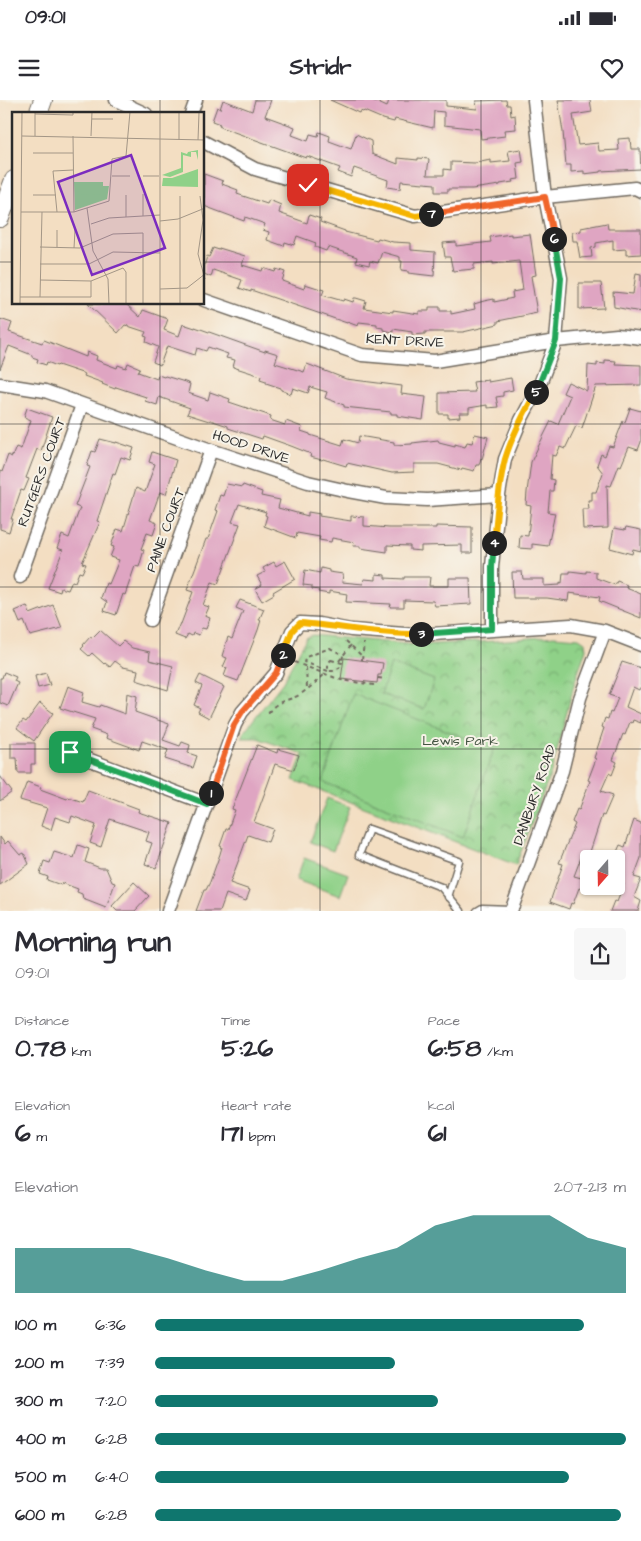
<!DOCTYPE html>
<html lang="en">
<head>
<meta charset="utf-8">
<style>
	body { margin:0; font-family:"Architects Daughter",sans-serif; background:#f7f7f7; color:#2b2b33; height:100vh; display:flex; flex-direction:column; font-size:19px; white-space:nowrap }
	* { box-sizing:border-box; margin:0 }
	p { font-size:16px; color:#7c7c81 }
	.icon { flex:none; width:28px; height:28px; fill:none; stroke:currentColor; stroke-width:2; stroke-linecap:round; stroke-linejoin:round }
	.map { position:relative; height:811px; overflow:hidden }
	.drawer { display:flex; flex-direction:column; background:#fff; flex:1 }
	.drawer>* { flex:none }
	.needle { width:32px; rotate:200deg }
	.controls { position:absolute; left:580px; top:750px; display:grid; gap:10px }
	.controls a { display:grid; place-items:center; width:45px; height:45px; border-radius:5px; background:#fff; box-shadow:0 1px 4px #0004; font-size:25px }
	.pin { position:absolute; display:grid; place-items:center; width:42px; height:42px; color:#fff; margin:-21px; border-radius:10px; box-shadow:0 2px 8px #0006 }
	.km { position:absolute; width:25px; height:25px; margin:-12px; border-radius:50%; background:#222; color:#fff; font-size:14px; line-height:25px; text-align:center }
	.round { display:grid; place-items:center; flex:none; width:52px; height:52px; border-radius:5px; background:#f7f7f7 }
	.headline { display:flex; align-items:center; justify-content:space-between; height:85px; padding:0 15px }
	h1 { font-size:28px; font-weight:800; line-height:38px }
	.metrics { display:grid; grid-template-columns:repeat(3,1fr); gap:8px; height:85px; padding:5px 15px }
	.metrics div { display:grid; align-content:center }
	.metrics b { font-size:25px; font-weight:800 }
	.metrics small { font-size:14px; font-weight:400 }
	.metrics p { font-size:14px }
	.chart { height:140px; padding:10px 15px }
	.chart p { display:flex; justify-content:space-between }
	.chart svg { width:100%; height:90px; margin-top:5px; fill:#0f766e; opacity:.7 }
	ul { padding:0 15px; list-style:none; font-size:16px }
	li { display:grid; grid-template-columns:80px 60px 1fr; align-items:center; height:38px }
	li i { height:12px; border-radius:6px; background:#0f766e }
	.status { display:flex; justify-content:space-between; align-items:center; height:35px; padding:0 25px; background:#fff; direction:ltr }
	.status svg { height:14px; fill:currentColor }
	header { display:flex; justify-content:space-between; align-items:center; height:65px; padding:0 15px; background:#fff; font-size:22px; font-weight:800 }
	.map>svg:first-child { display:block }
	.park { fill:url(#park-crowns); stroke:#5d7e5a }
	.pitch { fill:#8fd188; stroke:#5d7e5a }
	.building { fill:#dfa5c2 }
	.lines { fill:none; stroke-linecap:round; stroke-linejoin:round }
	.lane-casing { stroke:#716a60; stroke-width:9 }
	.street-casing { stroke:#716a60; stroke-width:15 }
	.secondary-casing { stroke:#716a60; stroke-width:20 }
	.path { stroke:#716a60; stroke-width:2; stroke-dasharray:4 4; stroke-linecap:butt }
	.lane { stroke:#fff; stroke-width:6 }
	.street { stroke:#fff; stroke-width:12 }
	.secondary { stroke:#fff; stroke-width:18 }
	.split-1-casing { stroke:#fff; stroke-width:10 }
	.split-2-casing { stroke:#fff; stroke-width:10 }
	.split-3-casing { stroke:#fff; stroke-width:10 }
	.split-4-casing { stroke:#fff; stroke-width:10 }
	.split-5-casing { stroke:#fff; stroke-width:10 }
	.split-6-casing { stroke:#fff; stroke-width:10 }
	.split-7-casing { stroke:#fff; stroke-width:10 }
	.split-8-casing { stroke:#fff; stroke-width:10 }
	.split-1 { stroke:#22a559; stroke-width:6 }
	.split-2 { stroke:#f0652b; stroke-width:6 }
	.split-3 { stroke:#f5b400; stroke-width:6 }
	.split-4 { stroke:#22a559; stroke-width:6 }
	.split-5 { stroke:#f5b400; stroke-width:6 }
	.split-6 { stroke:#22a559; stroke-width:6 }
	.split-7 { stroke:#f0652b; stroke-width:6 }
	.split-8 { stroke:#f5b400; stroke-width:6 }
	.grid { fill:none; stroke:#2b2b2b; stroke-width:1; stroke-opacity:0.55 }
	.labels { text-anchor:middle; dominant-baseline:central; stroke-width:4; stroke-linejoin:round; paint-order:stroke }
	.street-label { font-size:14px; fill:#2b2b2b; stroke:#f7f3e8 }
	.park-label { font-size:14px; fill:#445442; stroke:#f7f3e8 }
	.inset-road { fill:none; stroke:#a39686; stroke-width:1 }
	.view { fill:#7b2cbf; fill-opacity:0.15; stroke:#7b2cbf; stroke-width:2.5 }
	.inset-edge { fill:none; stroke:#2b2b2b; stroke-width:2.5 }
</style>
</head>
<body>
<div class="status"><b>09:01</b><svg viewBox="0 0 49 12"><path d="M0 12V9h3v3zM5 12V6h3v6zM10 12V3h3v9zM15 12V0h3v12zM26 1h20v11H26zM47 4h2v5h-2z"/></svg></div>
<header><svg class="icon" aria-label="menu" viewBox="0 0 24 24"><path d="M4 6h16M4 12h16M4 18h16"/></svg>Stridr<svg class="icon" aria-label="heart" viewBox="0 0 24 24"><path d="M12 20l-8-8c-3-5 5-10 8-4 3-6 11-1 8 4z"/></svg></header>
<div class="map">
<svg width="641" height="811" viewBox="0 0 641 811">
	<defs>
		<pattern id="park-crowns" width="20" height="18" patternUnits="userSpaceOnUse" patternTransform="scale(1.25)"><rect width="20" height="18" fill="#8fd188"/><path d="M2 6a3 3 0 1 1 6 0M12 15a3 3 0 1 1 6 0" fill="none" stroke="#75aa6f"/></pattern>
	</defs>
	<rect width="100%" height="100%" fill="#f7f3e8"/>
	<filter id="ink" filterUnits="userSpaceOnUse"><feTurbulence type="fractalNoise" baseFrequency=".02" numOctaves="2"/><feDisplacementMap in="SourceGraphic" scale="10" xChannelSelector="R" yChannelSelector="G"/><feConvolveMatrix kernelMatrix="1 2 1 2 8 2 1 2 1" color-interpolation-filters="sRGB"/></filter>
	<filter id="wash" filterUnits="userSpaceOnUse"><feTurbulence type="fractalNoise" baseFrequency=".0096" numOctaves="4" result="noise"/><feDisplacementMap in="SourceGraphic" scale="20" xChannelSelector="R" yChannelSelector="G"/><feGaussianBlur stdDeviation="1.12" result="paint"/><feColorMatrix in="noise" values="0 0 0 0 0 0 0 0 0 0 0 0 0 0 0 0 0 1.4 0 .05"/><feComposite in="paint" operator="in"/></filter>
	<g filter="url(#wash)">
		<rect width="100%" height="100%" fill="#f3dec2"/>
		<path class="park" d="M312,535l105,10 79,-4 58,-5 25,2 6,4 1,7 -12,36 -23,88 -35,92 -223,-85 10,-26 -46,-16h-16l5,-9 37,-47 23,-44z"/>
		<path class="pitch" d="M391,564l43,16 -10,29 -43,-15z
			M353,594l141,55 -31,88 -140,-55z
			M327,698l23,9 -17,44 -23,-9z
			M304,758l44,16 -8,22 -44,-16z"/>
		<g id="blocks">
			<path class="building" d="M223,0l29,11 3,-11h16l-6,16 30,11 -3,8 16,6 2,-7 8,2 1,-4 11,4 -1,5 22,8 5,-15 15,7 1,13 26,10v-6l20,2v-2l11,1 -2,16h17v-6l7,1v-8l24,1 16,-3v3l19,-2 -2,-10 13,-2 2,13 -6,1 2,16 -7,1 1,2 -13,2v1l-28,4h-24v3h-13v-8l-34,-3 -1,8 -13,-2 1,-7 -34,-12 -3,9 -13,-5 2,-4 -33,-12 -1,2 -83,-30 -4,-2 1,-2 -8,-3 5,-14 3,2z
				M330,0h42l15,7 2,-7h57v6l31,3 -1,-8 30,-1 1,5h3l1,11 4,-1 1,14 -12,1 1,6 -24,3 -1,-10 -36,-4v-13l-10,-1 -1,17 -38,-9 -1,3 -11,-3 -19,-8 -1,1 -3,-1 -1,2z
				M558,0h32l2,12 -19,3 5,30 20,-2 1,8 20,-1 -1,-11 12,-1 1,11h9l1,20 -41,2v1l-16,2v-3l-13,1v-7h-5l-3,-33z
				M204,74l19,7 -1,3 16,6 -1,4 30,10 2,-4 12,5 -2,8 28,10 2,-8 12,4 -1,3 25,9v1l32,8 1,-2 15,4 18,1v7l24,2 -1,24 -26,-3v-2l-7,-1 1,-9h-2v-4l-18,-5 -4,11 -8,-2 -1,4 -13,-3 1,-5 -29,-10 -2,4 -11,-4 1,-4 -19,-7 -3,9 -9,-3 -1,4 -17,-6 2,-8 -6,-2 2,-6 -20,-7 -1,4 -40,-15z
				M607,123l1,6h33v25l-15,1v-6l-13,1v-10l-17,3v4l-5,1 1,9 -12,1 -3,-17h-4l-1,-9 9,-1v-3z
				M511,134v2l19,-2 6,41 -5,1 6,37 -39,8v3l-35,8h-38v2l-13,1v-3l-19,-3v3l-10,-2v-2l-6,-1v-3l-18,-2 -1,4 -11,-4v1l-96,-33v2l-12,-4 3,-8 -29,-10 -2,7 -7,-3v-7l3,-11 2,1 4,-9 6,2v-2l26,8 -3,9 20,6 1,-3 12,4 1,-3 9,3 -3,9 22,8 1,-5 19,6 -2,5 21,6 1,-2 9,3 1,-4h2l10,3 -2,7 29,4v-2l26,4v-3h10v-4h11v4h11v3l24,-5 -1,-5 10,-3 10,-2v3l19,-4 -1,-6 11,-2 -4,-29 -26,3v-2l-19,2v5l-21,2 -3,-14h-5l-2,-14 13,-1v4l35,-4 -1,-5z
				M636,173l5,1v38l-27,-5 -1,-15 20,2z
				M579,183h22l3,25 -25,1z
				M88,204h38l14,13 3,-7 25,9 -4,11 15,6 4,-12 12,4v-1l70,25v-2l13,4 -3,9 29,9 3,-8 39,15 56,7 -1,8 25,3 -3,23 -26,-4v-2h-6v-2l-47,-5v-2l-19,-7 2,-6 -17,-5 -2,6 -15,-5 -2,6 -10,-4v-2l-15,-5v-2l-6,-2 1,-3 -28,-9 2,-7 -9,-2 2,-4 -20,-7 -2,4 -9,-3 -2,7 -28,-9 -7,19 -7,-3 5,-15 -12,-5 1,-5 -3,-1 2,-4 -21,-7 -7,8z
				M0,219l12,4 -3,9 33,11 2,-3 42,17 1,-5 10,4 -1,4 21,8 1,-3 8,3 2,-5 12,5 -2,4 19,7 1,-4 6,2 1,-1 20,6 5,2 -2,9 20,7 2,-8 20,7 -1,3 42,14 -1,4 15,5 1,-4 16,6 -1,4 9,3v1l32,10 2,-6 14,4 1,-7 35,6v3l18,-1v-1l26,-3 1,2 16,4v-2l10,3 2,-5 5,1 3,-9 13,3 -6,22 -1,-1 -2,7h-3l-2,6 -12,-3 -1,2 -23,-6h-24v8l-22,1 -45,-10 -1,3 -23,-7 -1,1 -12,-3 1,-3 -20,-8 -28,-10 -1,3 -34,-11v-2l-18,-6 -1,1 -22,-7 3,-6 -31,-11 -2,8 -12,-4 1,-4 -30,-10 -1,2 -13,-5 1,-1 -19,-7 1,-2 -27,-9 -1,1 -10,-4 -1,3 -9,-3 1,-3 -6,-2v-2l-23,-9 -9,23z
				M605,260l11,1 -1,3 26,1v20l-45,1 -14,42 -6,-2 -11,23 -5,-2 -4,9 -4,-1 -2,24 4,1 -1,11h-3l-2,21 7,1 -7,33 -16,-2v5l-13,-1 1,-13 8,1 3,-30 -5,-1 1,-13 4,-30 9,-19 11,-22 7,3 12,-28 -7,-3 5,-11 19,9 1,-26 9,1v-3l8,1z
				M511,278l2,12 -10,2v4l-7,1 2,10 -11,1v-3l-18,3v5h-10l1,4 -12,1v-4h-9v-21l36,-1 -2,-10 15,-2v2z
				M27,308l25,9 -11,34 -4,-2 -11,29 3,1 -5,12 -3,-1 -10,29h2l-4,13 -9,-3v-58l2,1 6,-17 4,2 4,-10 5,2 10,-29 -7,-3z
				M630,308l11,3v31l-3,8 -9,-3 -8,19 -2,-1 -8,21 -4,-1 1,43 -25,1 -1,-20h7l-1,-9h4v-8h4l7,-19 -6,-8 4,-11 4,2 4,-10 4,1 10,-26 2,1z
				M100,339l16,4v-1l18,6 -4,12 -9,-3 -6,17 -2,-1 -16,48 3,1 -18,41 4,1 -4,9 -3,-1 -4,10 -3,-1 -4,9 -7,-2 -1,4 -12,-4 15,-38 -6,-2 5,-13 7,3 11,-30 -5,-2 15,-39 -3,-1 5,-15 3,1z
				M152,352l24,8 -10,34 -6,-2 -10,28 7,3 -4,12 -6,-2 -6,16 3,1 -5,17 -4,-1 -10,29 -2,-1 -7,21 -12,-4 3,-9 -6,-4 5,-15 3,1 10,-24 -9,-3 4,-10 -3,-1 6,-17 6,2 13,-43 9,4 10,-28 -6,-2z
				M227,384l15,3 1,-2 19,7 -1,4 19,4 -2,8 30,8v-4l12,2 -1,2 32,5v-5l13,1v9l25,2h47v-2l36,1v26h-10v-8l-41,1v5l-11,-1v-4l-23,-1v7l-27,-4v-2h-7l1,-4 -22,-4 -1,4 -12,-2 1,-3 -23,-4 -1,5 -32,-12 3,-10 -2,-1 1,-3 -27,-8 -7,18 8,2 -8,22 -14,38 -6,-2 -9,23 6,2 -4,9 5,2 -4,11 -4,-1 -3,7 -6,-2 -1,3 -4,-2 -3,5 -10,-4 5,-12 1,1 12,-32 -6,-2 19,-51h2l10,-28 -3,-1 5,-15 3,1z
				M626,427l15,3v21l-8,-2 -1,5 -22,-6 4,-20 11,2z
				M285,461l10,18 -22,13 1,2 -12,7 -7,-12 7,-4 -5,-9 8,-4 -2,-4 11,-6 2,4z
				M321,468l8,2v2l14,2 -1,8 21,2 1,-5 12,1v-6l9,1v3l19,1v-2h26l-1,9h20v-8h21l1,26 -36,2 -2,-5 -29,-1v7h-14l1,-3 -45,-2 1,-8 -18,-3v3l-11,-2 1,-2 -7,-1v-3l-9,-1 2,-15 15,3z
				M570,471l16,2v-2l10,1v6l19,7 2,-4 10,4 -1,3 15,6v24l-42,-17 1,-4 -31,-4 -1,8 -21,-3h-34l-1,-26h10l1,7h21v7l16,-1v-3l2,1 1,-10h7z
				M240,500l24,9 -5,11h2l-3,10 -20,51 -14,-5 3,-8 -4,-1 4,-9 -5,-2 6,-19 4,2 11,-28 -7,-3z
				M53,505l9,23 -32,8 -6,-15 -4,2 -5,-12 12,-5 3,8z
				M100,530l18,16 5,-5 9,7 18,4 -1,8 24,6 -5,24 -32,-10 2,-10 -15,-3 -8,-6 -5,6 -5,-4 -1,1 -12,-11 -3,3 -8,-7 3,-3 -1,-1 7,-8 2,1z
				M344,558l39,5 -2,12h-3l-1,8 -36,-4z
				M622,562l19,6v17l-2,5 -6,-3 -7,20 15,7v9l-8,-3 -1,3 -2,-1 -5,13 -2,-1 -10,26 4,2 -5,13 -3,-2 -8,18 12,4 -9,21 -2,-1 -14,43 -6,-3 -8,21 11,3 -4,10 -2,-1 -6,16 -2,-1 -2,6 -19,-7 13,-38 -4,-1 16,-39 -3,-2 5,-13 2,1 11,-29 -2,-1 8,-21 -2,-1 10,-30 -2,-1 3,-9 3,1 2,-7 2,1 6,-15 -9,-3z
				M4,572l12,5 -2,4 4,2 -10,23 -8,-3v-25h2z
				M46,573l4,12 -12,3 -3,-12z
				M200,575l24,12 -15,31 -11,-6 2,-4 -6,-3 8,-19 -6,-3z
				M68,586l16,6 -2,10 17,5 1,-2 25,9 2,-21 10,3 -2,16 34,12 -6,16 17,6 2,-4 8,3 -2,8 9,3 -4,12 -28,-9 3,-9 -26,-9 -3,9 -33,-12 1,-3 -16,-6 4,-10 -35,-11z
				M40,603l13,10 -19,28 -17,-13 6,-8 3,2z
				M11,643h24v21h-4v9h-13l-1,-15h-6z
				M257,645l20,8 1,-4 21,6 -5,15 -19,-6 -10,28 -11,30 19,7 -5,13 -20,-7 -7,19 -11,29 20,7 -4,11 -20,-7 -6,17h-24l8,-21h2l4,-8 10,-28 2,-7 -2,-1 6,-17h2l7,-19 -3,-1z
				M0,676l12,16 -12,9z
				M27,682l14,5 -1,2 27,10 1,-2 15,5 5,-12 51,19 -1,3 34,11 -16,45 -11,-4 7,-21 -6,-2 3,-9 -39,-13 -9,28 -11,-4 6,-18 -24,-9 -2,6 -15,-5 -4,13 -10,-4 6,-18 -27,-8z
				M634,720l7,3v35l-7,19 7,2 -7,18 7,4 -3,10h-28l4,-10 3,1 7,-18 -8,-5v-25l4,-9 5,2z
				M0,737l5,7 3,-3 12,14 4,-2 5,11 -29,21z
				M78,745l11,4 -4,13 15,6h6l6,14 3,1 -9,25 -23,-9 -1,-5 -5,-2 1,-3 -16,-6 -1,2 -14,-5 1,-3 -8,-3 4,-13 6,2 4,-11 20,6z
				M134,782l15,14 -14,15h-18l-5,-5z"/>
		</g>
	</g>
	<g filter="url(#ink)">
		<use href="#blocks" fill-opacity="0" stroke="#716a60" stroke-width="1"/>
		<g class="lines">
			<defs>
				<path id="lane" d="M448,797l11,-36 -90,-32 -10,26 82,32 20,24
					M477,811l5,-3 29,1"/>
				<path id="street" d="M116,0l30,14
					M191,14l5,-14
					M204,42l51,27 160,47 130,-19 90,-9 6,3
					M204,200l158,55 73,6 121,-20 61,-6 24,3
					M0,284l45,7 166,59 97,32 40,9 38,7 41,2 72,-5
					M20,477l62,-172
					M150,520l61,-170
					M492,529v-62l7,-72 6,-36 16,-39 19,-36 16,-43 5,-63 -16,-81 -11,-97
					M69,652l138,52
					M168,811l67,-186 7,-13 34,-39 16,-42 8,-8 19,1 32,6 67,5 153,-10 34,6 36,14
					M511,811l51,-140 18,-73 25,-67"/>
				<path id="secondary" d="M38,14l5,-14
					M0,118l14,-38"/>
			</defs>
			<use href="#lane" class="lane-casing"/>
			<use href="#street" class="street-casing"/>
			<use href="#secondary" class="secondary-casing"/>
			<path class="path" d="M346,541l16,15
				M331,560l11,3v3l-8,5h-6v-8z
				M362,560l2,-17
				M339,561l12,-16
				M294,562l47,18 33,5
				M306,567l1,22
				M328,571l-24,-9 2,-5 24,-9 13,7 -1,8
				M378,578l8,1
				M268,613c10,-14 19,-11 31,-18 10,-6 18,-14 26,-21"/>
			<use href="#lane" class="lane"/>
			<use href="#street" class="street"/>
			<use href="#secondary" class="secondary"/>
		</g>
	</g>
	<g class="lines" filter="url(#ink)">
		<defs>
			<path id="split-1" d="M70,652l137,52 4,-11"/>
			<path id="split-2" d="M211,693l23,-68 8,-13 34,-39 7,-18"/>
			<path id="split-3" d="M283,555l9,-24 8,-8c40,3 80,12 121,11"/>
			<path id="split-4" d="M421,534l71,-5v-62l2,-24"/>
			<path id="split-5" d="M494,443c3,-28 4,-57 11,-84 7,-23 19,-46 31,-67"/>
			<path id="split-6" d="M536,292l20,-51 5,-63 -7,-39"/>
			<path id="split-7" d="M431,114l114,-17 9,42"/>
			<path id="split-8" d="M308,85l107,31 16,-2"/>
		</defs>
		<use href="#split-1" class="split-1-casing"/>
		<use href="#split-2" class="split-2-casing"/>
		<use href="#split-3" class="split-3-casing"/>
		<use href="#split-4" class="split-4-casing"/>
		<use href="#split-5" class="split-5-casing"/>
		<use href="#split-6" class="split-6-casing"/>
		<use href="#split-7" class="split-7-casing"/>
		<use href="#split-8" class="split-8-casing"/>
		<use href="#split-1" class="split-1"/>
		<use href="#split-2" class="split-2"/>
		<use href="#split-3" class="split-3"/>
		<use href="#split-4" class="split-4"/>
		<use href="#split-5" class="split-5"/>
		<use href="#split-6" class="split-6"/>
		<use href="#split-7" class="split-7"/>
		<use href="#split-8" class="split-8"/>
	</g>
	<path class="grid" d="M160,0v14M320,0v811M481,0v811M0,162h14M204,162h437M160,204v607M0,324h641M0,487h641M0,649h641"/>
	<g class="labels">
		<g class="street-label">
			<text transform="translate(405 241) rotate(3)">KENT DRIVE</text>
			<text transform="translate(251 347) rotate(18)">HOOD DRIVE</text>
			<text transform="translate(42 372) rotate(-70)">RUTGERS COURT</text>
			<text transform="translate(166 430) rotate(-70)">PAINE COURT</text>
			<text transform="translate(535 695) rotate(-71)">DANBURY ROAD</text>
		</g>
		<g class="park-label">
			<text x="460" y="641">Lewis Park</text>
		</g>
	</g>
	<g transform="translate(12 12)">
		<rect width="192" height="192" fill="#f3dec2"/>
		<path d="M186,38v10l-2,-8h-5v5l-8,-2v17l-13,5 -8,-2 19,-7v-16l6,2 1,-2zM186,57v18l-36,-1 1,-8h9z" fill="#8fd188"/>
		<path d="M62,70h29v4h6l-2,13 -32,11z" fill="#8fd188"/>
		<path d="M69,71h19v12l-19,-1z" fill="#8fd188"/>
		<path class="inset-road" d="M148,0v192M167,0v28M23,2l38,1v-3M80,7h21M10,24l183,4M23,24v-23M61,24l1,76M79,24l1,-24M186,28l1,-27M21,41h40M100,64h18M131,64h16M131,82v22M21,83h23M114,83v22M188,84l3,24 -5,34 7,25M75,96l6,43 15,28 1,25M9,100h53l35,-11 3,-42 14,-3 4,-44M45,100l-4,-41 20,-1M148,109l18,-2 27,-11M79,112l18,-6 51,-3M28,135l40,1 33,-14 30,-1v71M45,135v-17M62,136l1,-18M28,152h49l24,-12 47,1M28,168l51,1 32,-13 3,4v32M148,177l27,-1 18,-14M8,185h71v-16M28,185l2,-85M8,192l2,-192M168,192v-108"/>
		<path class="view" d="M119,43l34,93 -73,27 -34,-93z"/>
		<rect width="192" height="192" class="inset-edge"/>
	</g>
</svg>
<div class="controls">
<a><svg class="needle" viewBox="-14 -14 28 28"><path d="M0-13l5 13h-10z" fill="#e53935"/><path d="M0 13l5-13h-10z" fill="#7c7c81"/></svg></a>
</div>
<div class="pin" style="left:70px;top:652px;background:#1e9e55"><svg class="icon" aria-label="arrive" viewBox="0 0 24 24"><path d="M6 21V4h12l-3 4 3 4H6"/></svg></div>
<div class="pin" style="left:308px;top:85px;background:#d93025"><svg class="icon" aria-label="check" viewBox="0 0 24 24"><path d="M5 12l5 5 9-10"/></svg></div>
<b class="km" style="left:211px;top:693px">1</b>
<b class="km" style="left:283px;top:555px">2</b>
<b class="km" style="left:421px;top:534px">3</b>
<b class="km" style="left:494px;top:443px">4</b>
<b class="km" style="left:536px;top:292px">5</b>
<b class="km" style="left:554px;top:139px">6</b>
<b class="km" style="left:431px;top:114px">7</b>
</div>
<section class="drawer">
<div class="headline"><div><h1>Morning run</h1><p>09:01</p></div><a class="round"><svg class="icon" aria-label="share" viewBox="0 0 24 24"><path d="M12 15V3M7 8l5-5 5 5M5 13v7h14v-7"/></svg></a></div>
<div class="metrics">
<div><p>Distance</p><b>0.78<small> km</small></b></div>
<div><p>Time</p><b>5:26</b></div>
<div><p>Pace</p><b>6:58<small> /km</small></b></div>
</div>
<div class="metrics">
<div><p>Elevation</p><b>6<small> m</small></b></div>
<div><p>Heart rate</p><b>171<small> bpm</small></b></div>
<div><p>kcal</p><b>61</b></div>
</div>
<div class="chart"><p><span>Elevation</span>207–213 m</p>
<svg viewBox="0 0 160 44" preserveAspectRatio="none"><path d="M0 44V22L10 22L20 22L30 22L40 27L50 33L60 38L70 38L80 33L90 27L100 22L110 11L120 6L130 6L140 6L150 17L160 22V44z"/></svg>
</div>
<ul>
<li><b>100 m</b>6:36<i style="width:91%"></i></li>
<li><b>200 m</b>7:39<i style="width:51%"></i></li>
<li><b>300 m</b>7:20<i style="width:60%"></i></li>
<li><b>400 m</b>6:28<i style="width:100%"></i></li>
<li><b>500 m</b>6:40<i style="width:88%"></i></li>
<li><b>600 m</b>6:28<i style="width:99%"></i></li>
</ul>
</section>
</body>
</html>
